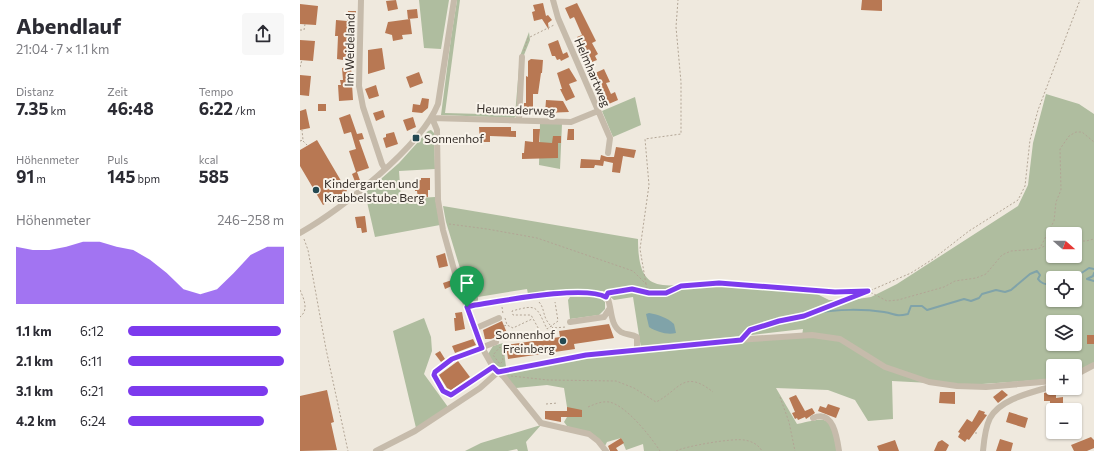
<!DOCTYPE html>
<html lang="de">
<head>
<meta charset="utf-8">
<style>
	body { margin:0; font-family:Commissioner,sans-serif; background:#f7f7f7; color:#2b2b33; height:100vh; display:flex; flex-direction:column; font-size:15px; white-space:nowrap }
	* { box-sizing:border-box; margin:0 }
	p { font-size:13px; color:#7c7c81 }
	.icon { flex:none; width:22px; height:22px; fill:none; stroke:currentColor; stroke-width:2; stroke-linecap:round; stroke-linejoin:round }
	.map { position:relative; flex:1; overflow:hidden }
	.drawer { display:flex; flex-direction:column; background:#fff; width:300px }
	.drawer>* { flex:none }
	.needle { width:26px; rotate:110deg }
	.controls { position:absolute; left:746px; top:227px; display:grid; gap:8px }
	.controls a { display:grid; place-items:center; width:36px; height:36px; border-radius:4px; background:#fff; box-shadow:0 1px 3px #0004; font-size:20px }
	.pin { position:absolute; display:grid; place-items:center; width:34px; height:34px; color:#fff; margin:-41px -17px; border-radius:50% 50% 50% 0; rotate:-45deg; box-shadow:0 0 4px #0007 }
	.pin .icon { rotate:45deg }
	.round { display:grid; place-items:center; flex:none; width:42px; height:42px; border-radius:4px; background:#f7f7f7 }
	.headline { display:flex; align-items:center; justify-content:space-between; height:68px; padding:0 16px }
	h1 { font-size:22px; font-weight:700; line-height:30px }
	.metrics { display:grid; grid-template-columns:repeat(3,1fr); gap:6px; height:68px; padding:4px 16px }
	.metrics div { display:grid; align-content:center }
	.metrics b { font-size:17px; font-weight:700 }
	.metrics small { font-size:11px; font-weight:400 }
	.metrics p { font-size:11px }
	.chart { height:112px; padding:8px 16px }
	.chart p { display:flex; justify-content:space-between }
	.chart svg { width:100%; height:72px; margin-top:4px; fill:#7c3aed; opacity:.7 }
	ul { padding:0 16px; list-style:none; font-size:13px }
	li { display:grid; grid-template-columns:64px 48px 1fr; align-items:center; height:30px }
	li i { height:10px; border-radius:5px; background:#7c3aed }
	main { display:flex; flex:1; min-height:0 }
	.map>svg:first-child { display:block }
	.green { fill:#afbd9f; fill-rule:evenodd }
	.water { fill:#80a3a9 }
	.lines { fill:none; stroke-linecap:round; stroke-linejoin:round }
	.stream { stroke:#80a3a9; stroke-width:2 }
	.building { fill:#b87853 }
	.path { stroke:#b2a595; stroke-width:1; stroke-dasharray:2 2; stroke-linecap:butt }
	.minor { stroke:#c6bbab; stroke-width:6 }
	.route-casing { stroke:#fff; stroke-width:8 }
	.route { stroke:#7c3aed; stroke-width:5 }
	.poi-dot { fill:#244952; stroke:#f8f3ea; stroke-width:1.5 }
	.labels { text-anchor:middle; dominant-baseline:central; stroke-width:4; stroke-linejoin:round; paint-order:stroke }
	.street-label { font-size:12px; fill:#352e29; stroke:#f8f3ea }
	.poi-label { font-size:12px; fill:#352e29; stroke:#f8f3ea; text-anchor:start }
</style>
</head>
<body>
<main>
<section class="drawer">
<div class="headline"><div><h1>Abendlauf</h1><p>21:04 · 7 × 1.1 km</p></div><a class="round"><svg class="icon" aria-label="share" viewBox="0 0 24 24"><path d="M12 15V3M7 8l5-5 5 5M5 13v7h14v-7"/></svg></a></div>
<div class="metrics">
<div><p>Distanz</p><b>7.35<small> km</small></b></div>
<div><p>Zeit</p><b>46:48</b></div>
<div><p>Tempo</p><b>6:22<small> /km</small></b></div>
</div>
<div class="metrics">
<div><p>Höhenmeter</p><b>91<small> m</small></b></div>
<div><p>Puls</p><b>145<small> bpm</small></b></div>
<div><p>kcal</p><b>585</b></div>
</div>
<div class="chart"><p><span>Höhenmeter</span>246–258 m</p>
<svg viewBox="0 0 160 44" preserveAspectRatio="none"><path d="M0 44V9L10 11L20 11L30 9L40 6L50 6L60 9L70 11L80 17L90 25L100 35L110 38L120 35L130 25L140 14L150 9L160 9V44z"/></svg>
</div>
<ul>
<li><b>1.1 km</b>6:12<i style="width:98%"></i></li>
<li><b>2.1 km</b>6:11<i style="width:100%"></i></li>
<li><b>3.1 km</b>6:21<i style="width:90%"></i></li>
<li><b>4.2 km</b>6:24<i style="width:87%"></i></li>
</ul>
</section>
<div class="map">
<svg width="794" height="451" viewBox="0 0 794 451">
	<rect width="100%" height="100%" fill="#efe9de"/>
	<path class="green" d="M119,0h30l-8,49 -17,-1z
		M157,0h3l-15,113 70,2 5,-59 9,-24 1,8 -6,15 -7,60 -3,3 -73,-3 10,-77z
		M746,94l33,10 15,10v249l-19,9v-6h-22v13l-85,6 -76,-4 1,38 -25,2 -13,-21 -27,-10 -52,-2 21,36c35,-8 33,-8 40,27h-193l-1,-7 -17,6 -5,-12 -14,4 -2,4 -4,-5 -34,-15 -3,-4 3,-5v-10l-3,-19 -17,-3 -31,3 -13,-14 75,-16 224,-22 1,-7 -162,19 -8,-51 -19,3 -11,-9 -55,-1 -20,4 -1,-5 -49,8v4h-4l-5,-3 -23,-76 -3,-16 195,33c0,53 20,49 65,43l-4,5h38l78,6 14,7h22l20,-3 26,-13 121,-78 10,-21 5,-42zM753,234h22v22h-22zM753,278h22v22h-22zM753,322h22v22h-22z
		M335,97l6,28 -28,12 -11,-26z
		M240,124h22l-2,45 -21,-4z
		M131,130l3,3 1,36 -36,2 2,28 34,-2 5,28 -65,12 -10,-44 34,-30 29,-32z
		M270,297h29l6,5v7l-6,6 -29,4 -2,-19z
		M124,318l7,19 1,14 -8,23 24,33 -32,21 -23,-97z
		M203,343l3,24c-9,2 -15,-5 -18,-13l5,-8z
		M241,425l-15,17 2,9h-10l-1,-2 -9,2h-43l16,-8z"/>
	<path class="water" d="M349,313c10,2 17,4 25,11l2,9c-9,2 -19,-1 -27,-6l-3,-13z"/>
	<g class="lines">
		<path class="stream" d="M794,273l-1,3 -6,3 7,2
			M774,278l15,-10 5,1
			M517,313c20,-4 47,-4 67,-1 12,2 11,5 24,2l3,-8h11l5,4 37,-11 7,2 8,-3 3,-4 14,-4 9,2 6,-2 19,-16 7,-3 3,4 -2,4c3,5 10,6 15,6"/>
	</g>
	<path class="building" d="M96,0l2,9 -10,2 -2,-10z
		M562,0h20v11l-21,-1z
		M243,3l3,13 2,-1 4,5 -4,3 1,7 -7,-11 -8,2 -2,-9 3,-1 -2,-6z
		M277,3l19,38 -4,2 6,11 -3,2 2,4 -5,2 -6,-13 -3,1 -6,-13 5,-2 -7,-16 -1,-2 -4,2 -5,-11z
		M0,4l18,2 -2,19 -16,-1z
		M117,9l1,9 -10,1 -1,-9z
		M48,11h8l-1,12 -4,-1 -2,27h3l-1,8h-8v3l-6,-1 1,-23h-3l1,-16 11,1z
		M110,19l2,15 -10,1 1,4 -10,2 -1,-6 -7,-2 3,-11z
		M0,40l15,1 -2,20 -13,-1z
		M258,40l5,14 4,-2 2,5 -8,4 -1,-2 -3,1 -2,-4h-3l-4,-12z
		M82,48l3,21 -17,5v-24z
		M231,59l12,1 -1,13h-1l-3,21h-5v18l-9,1v-10h2v-27l2,1v-16z
		M51,67l2,33 -14,1 -1,-16h3l-1,-5h3l-1,-12z
		M269,68l8,13 -8,3 6,13 -9,4 -6,-12h2l-5,-16z
		M304,69l6,13 -4,1 5,11 4,-2 3,8 -14,6 -11,-32z
		M119,72l4,11 -13,5 -4,-11z
		M0,75l11,1 -2,20 -9,-1z
		M76,85l3,11 -10,3 -4,-10z
		M122,98l7,1 -1,9 -6,5 -10,-1 1,-8 7,1z
		M246,100l17,1 6,11 -24,1z
		M18,104h8v7h-8z
		M6,109l4,19 -10,2v-19z
		M83,110l2,7 -9,4 -3,-8z
		M50,114l7,20 5,-1 2,6 -5,1 10,28 -12,4 4,11 -5,1 -4,-10 4,-2 -7,-21 7,-2 -5,-17 -7,2 -5,-16z
		M113,117l3,10 -9,4 -4,-11z
		M179,127h32v4h5v6l-26,-1v6h-10z
		M233,129h7l-1,13 13,1 1,-7h8v7h-3v15l-36,1v-6h2l1,-12 8,1z
		M268,129h6v11h-7z
		M94,132l4,12 -12,4 -3,-10 3,-1v-3z
		M17,140l30,51 -24,14 -23,-39v-16z
		M316,147l20,3 -2,8 -11,-2 -3,17 -8,-1 1,-9 -9,-2 -1,5 -8,-1 -1,3h-14l1,-9 19,1 1,-5 6,2h7z
		M121,178h9v12h-2v7l-10,1 -1,-7h-2l-1,-10 7,-1z
		M65,216l2,16 -5,1 -1,-5h-4l-2,-11z
		M145,253l3,13 -9,2 -3,-12z
		M152,280l2,5 -9,4 -2,-6z
		M162,312l3,17 -10,2 -1,-13h2l-1,-5z
		M202,321l5,12 -16,6h-6l-2,-9z
		M309,324l5,14 -40,6 1,5 -67,10 -2,-14 54,-8 -1,-6z
		M787,335h7v9h-7z
		M173,339l3,6 -21,8 -3,-7z
		M140,351l5,8 -4,3 -6,-8z
		M158,361l12,16 -19,13 -4,-2 -8,-13z
		M27,390l7,32 -3,1 6,27 -37,1v-55z
		M702,390l6,5 -10,8 -5,-6z
		M640,392h15v12l-16,-1z
		M749,392h7v6l7,-1v7l-13,1v-4h-6v-8z
		M496,395l9,16 7,-3 3,5 -9,6 -1,-2 -7,3 -1,-2 -2,1 -3,-6 3,-1 -6,-14z
		M528,404l12,4 -4,10 -18,-7 2,-5 6,2z
		M267,407l15,3v7h-21v5l-16,-3v-8h22z
		M679,410l6,2 -1,2 3,1 -18,25 -2,-1 -2,3 -7,-5 2,-4 -2,-1 9,-13 5,3z
		M709,412l19,6 -3,10 -19,-6z
		M791,437l3,3v8l-7,3h-13l-3,-6z
		M321,438l3,5 -8,5 2,3h-8l-2,-5z
		M700,439l13,4 -2,8h-15z
		M595,440l4,11h-20l-2,-5z
		M642,440l7,5 -3,6h-12l4,-9z"/>
	<g class="lines">
		<path class="path" d="M0,30h4l1,-6
			M224,51l4,-13 26,-13
			M0,67l2,-7
			M0,141l3,-1 -1,-10
			M3,141l4,4
			M149,224l38,5 50,9 96,33 13,13 2,8
			M4,239l4,11 18,99 22,102
			M775,241h11l8,-2
			M741,246l13,-25 2,-19 5,-12 -1,-41 9,-13 7,-4h6l12,10
			M346,284l-6,-35 9,-64 -4,-46 36,-5v-52l-5,-55 2,-27
			M0,290c4,9 9,20 0,27
			M310,293l22,-4 17,4h17l15,-7 48,-3 106,8h33l19,10 11,-1 46,-13 11,-6 21,-3 10,-4 16,-19 9,-4 26,-2 16,-6
			M239,302c7,8 2,15 14,26l13,-1
			M202,307l1,7
			M205,318l2,7
			M204,326l3,-1 6,3 19,-9
			M446,333l33,-12 31,-8 13,-6 37,-12 51,-22 22,-14 36,-28 49,-31 7,-14 5,-46 8,-30 42,-110
			M254,334l-12,1 -11,-20h-18l-1,-4c26,-7 24,-5 35,18l11,-8 -3,-19
			M200,347l2,2 1,12 -3,3 -7,-9z
			M203,352h4
			M211,376l37,4 68,1 18,7 22,14c23,-11 27,-34 57,-10
			M480,397l9,25 6,29
			M246,404l12,-1
			M288,407c7,-3 14,-6 21,-5 17,3 42,35 51,49
			M675,433h3
			M376,451c10,-5 57,-13 68,-11 7,1 14,4 18,11"/>
		<path class="minor" d="M61,0l-2,86 4,21 19,57 3,5
			M253,0l5,18 52,120 -2,15
			M298,111l-27,11 -139,-4 5,12 1,70 5,30 12,43 25,71 13,23 11,10 37,46 48,11 9,7 8,10
			M219,120l3,-63
			M0,233c40,-23 121,-86 138,-129l16,-104
			M167,307c21,-6 127,-22 141,-8 4,11 2,26 13,33 5,3 11,2 16,5v12
			M270,322l34,-5 6,-9
			M174,329l25,-11
			M193,367l-42,28 -8,-4 -9,-16 1,-3 17,-13 44,-17
			M775,375l19,-10
			M513,418c20,-9 24,19 26,33
			M76,451l39,-20 65,-43 18,-16 101,-19 121,-12 92,-6 28,4 45,28 44,15 28,4 29,1 67,-6
			M683,451c1,-11 2,-23 7,-33 11,-20 44,-26 63,-32"/>
	</g>
	<g class="lines">
		<defs>
			<path id="route" d="M419,283l116,9 33,-1 -64,25 -25,5 -29,9 -9,10 -155,15 -88,17 -5,-5 -42,28 -8,-4 -9,-16 1,-3 17,-13 30,-11 -15,-41 8,-2c27,-4 109,-20 131,-8l2,-4 24,-4 17,4h17l15,-7z"/>
		</defs>
		<use href="#route" class="route-casing"/>
		<use href="#route" class="route"/>
	</g>
	<g class="poi-dot">
		<rect x="112" y="134" width="8" height="8" rx="2"/>
		<circle cx="16" cy="190" r="4"/>
		<circle cx="263" cy="341" r="4"/>
	</g>
	<g class="labels">
		<g class="street-label">
			<text transform="translate(49 50) rotate(-89)">Im Weideland</text>
			<text transform="translate(293 72) rotate(67)">Helmhartweg</text>
			<text transform="translate(216 109) rotate(2)">Heumaderweg</text>
		</g>
		<g class="poi-label">
			<text x="124" y="138">Sonnenhof</text>
			<text x="24" y="183">Kindergarten und<tspan x="24" dy="14">Krabbelstube Berg</tspan></text>
			<text x="255" y="334" text-anchor="end">Sonnenhof<tspan x="255" dy="14">Freinberg</tspan></text>
		</g>
	</g>
</svg>
<div class="controls">
<a><svg class="needle" viewBox="-14 -14 28 28"><path d="M0-13l5 13h-10z" fill="#e53935"/><path d="M0 13l5-13h-10z" fill="#7c7c81"/></svg></a>
<a><svg class="icon" aria-label="locate" viewBox="0 0 24 24"><circle cx="12" cy="12" r="6"/><path d="M12 2v4M12 18v4M2 12h4M18 12h4"/></svg></a>
<a><svg class="icon" aria-label="layers" viewBox="0 0 24 24"><path d="M12 4l9 5-9 5-9-5zM3 14l9 5 9-5"/></svg></a>
<a>+</a>
<a>−</a>
</div>
<div class="pin" style="left:167px;top:307px;background:#1e9e55"><svg class="icon" aria-label="arrive" viewBox="0 0 24 24"><path d="M6 21V4h12l-3 4 3 4H6"/></svg></div>
</div>
</main>
</body>
</html>
